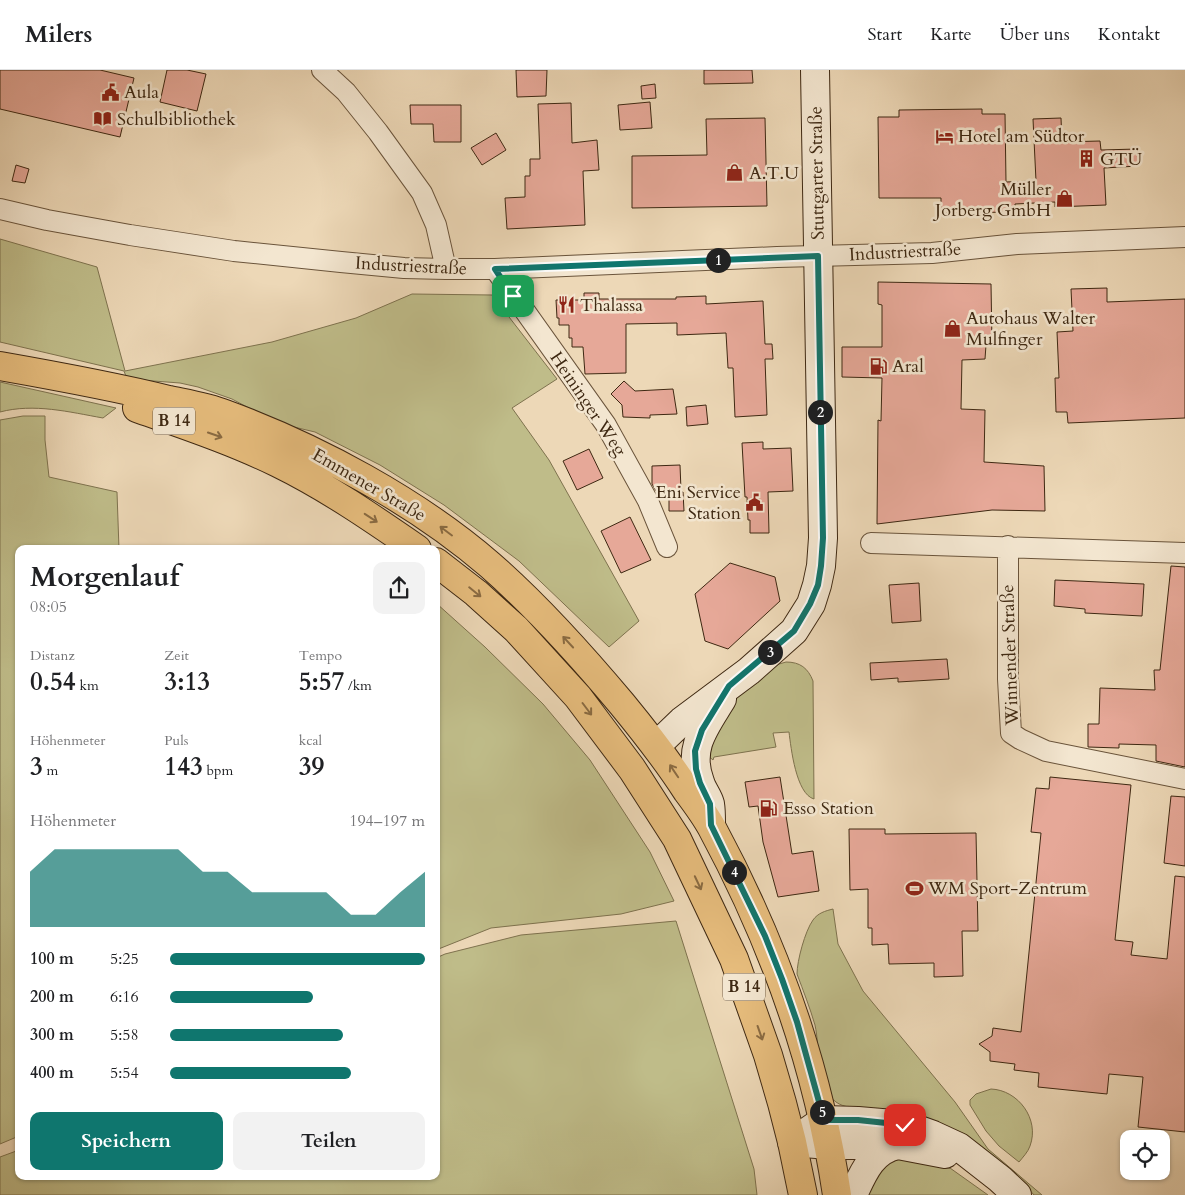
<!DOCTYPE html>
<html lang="de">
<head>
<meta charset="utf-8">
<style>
	body { margin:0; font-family:Cardo,serif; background:#f2f2f2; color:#202124; height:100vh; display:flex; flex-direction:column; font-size:19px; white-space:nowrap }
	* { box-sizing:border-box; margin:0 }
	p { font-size:16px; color:#757577 }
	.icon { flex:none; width:28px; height:28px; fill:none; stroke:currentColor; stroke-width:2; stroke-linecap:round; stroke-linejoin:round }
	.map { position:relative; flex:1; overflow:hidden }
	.details { position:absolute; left:15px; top:475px; width:425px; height:635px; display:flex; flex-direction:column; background:#fff; border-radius:10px; box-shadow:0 1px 4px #0004 }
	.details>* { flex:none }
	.tools { position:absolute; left:1120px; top:1060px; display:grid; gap:10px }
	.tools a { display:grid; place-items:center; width:50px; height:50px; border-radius:10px; background:#fff; box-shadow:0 1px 4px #0004; font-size:25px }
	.pin { position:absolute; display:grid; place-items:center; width:42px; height:42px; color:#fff; margin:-21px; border-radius:10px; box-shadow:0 2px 8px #0006 }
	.km { position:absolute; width:25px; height:25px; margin:-12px; border-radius:50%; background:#222; color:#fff; font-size:14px; line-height:25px; text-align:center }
	.round { display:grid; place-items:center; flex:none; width:52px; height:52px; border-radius:10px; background:#f2f2f2 }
	.overview { display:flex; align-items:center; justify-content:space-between; height:85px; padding:0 15px }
	h1 { font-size:28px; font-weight:800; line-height:38px }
	.figures { display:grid; grid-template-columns:repeat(3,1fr); gap:8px; height:85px; padding:5px 15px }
	.figures div { display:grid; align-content:center }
	.figures b { font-size:25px; font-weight:800 }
	.figures small { font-size:14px; font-weight:400 }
	.figures p { font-size:14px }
	.chart { height:140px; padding:10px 15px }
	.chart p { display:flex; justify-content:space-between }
	.chart svg { width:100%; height:90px; margin-top:5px; fill:#0f766e; opacity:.7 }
	.button { display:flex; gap:10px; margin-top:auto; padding:10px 15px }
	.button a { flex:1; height:58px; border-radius:10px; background:#0f766e; color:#fff; font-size:20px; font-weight:800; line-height:58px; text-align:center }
	.button a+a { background:#f2f2f2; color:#202124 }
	ul { padding:0 15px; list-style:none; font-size:16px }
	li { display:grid; grid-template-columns:80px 60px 1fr; align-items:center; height:38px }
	li i { height:12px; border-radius:6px; background:#0f766e }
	header { display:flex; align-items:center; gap:30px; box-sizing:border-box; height:70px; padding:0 25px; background:#fff; border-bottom:1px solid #e0e0e0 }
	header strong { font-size:24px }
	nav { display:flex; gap:28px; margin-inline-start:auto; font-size:18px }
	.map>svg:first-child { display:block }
	.green { fill:#bfbc89; stroke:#7e724e }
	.building { fill:#e6a898; stroke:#3e2812 }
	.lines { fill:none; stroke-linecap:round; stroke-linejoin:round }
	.street-casing { stroke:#6a543b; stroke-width:22 }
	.secondary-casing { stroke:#3e2812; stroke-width:30 }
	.primary-casing { stroke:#3e2812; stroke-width:30 }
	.street { stroke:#f3e6d0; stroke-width:20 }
	.secondary { stroke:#f3e6d0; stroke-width:28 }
	.primary { stroke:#e6bc7c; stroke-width:28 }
	.oneway { stroke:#8a6b42 }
	.route-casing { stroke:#fff; stroke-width:10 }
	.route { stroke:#0f766e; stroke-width:6 }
	.labels { text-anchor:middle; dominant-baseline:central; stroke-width:5; stroke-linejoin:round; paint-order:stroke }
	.shield { fill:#f3e6d0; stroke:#74614b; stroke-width:1 }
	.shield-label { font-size:16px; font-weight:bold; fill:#3e2812 }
	.poi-label { font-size:18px; fill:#3e2812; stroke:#f3e6d0; text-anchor:start }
	.street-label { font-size:18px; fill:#3e2812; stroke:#f3e6d0 }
</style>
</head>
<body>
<header>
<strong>Milers</strong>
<nav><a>Start</a><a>Karte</a><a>Über uns</a><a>Kontakt</a></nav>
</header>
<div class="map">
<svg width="1185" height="1125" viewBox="0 0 1185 1125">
	<rect width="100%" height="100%" fill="#edd8b7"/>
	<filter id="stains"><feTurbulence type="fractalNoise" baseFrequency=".004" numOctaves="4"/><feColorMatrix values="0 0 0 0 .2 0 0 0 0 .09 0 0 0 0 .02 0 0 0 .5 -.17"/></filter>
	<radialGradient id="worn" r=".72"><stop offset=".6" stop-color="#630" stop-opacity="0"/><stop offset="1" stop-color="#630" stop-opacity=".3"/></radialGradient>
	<path class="green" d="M0,169l97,28 28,104 147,-29 84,-24 56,-24 80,1 65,84 -45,29 37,52 90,161 -30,26 -90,-86 -75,-56 -64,-40 -65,-33 -38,-9 -45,-24 -34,-12 -18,-4 -53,-4 -3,-8 -124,-29z
		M0,312l116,26 -13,10c-34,-6 -69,-15 -103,-6z
		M23,346h22v24l4,37 68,15 2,57h-100v587l-19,8v-724z
		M436,533l49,44 58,57 47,56 60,92 24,49 -53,13 -130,14 -55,22z
		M786,592c14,0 22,6 27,19l1,118c-18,-5 -23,-51 -25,-67l-16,1 3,14 -62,10 -1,3 -6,-5c4,-32 46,-86 79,-93z
		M833,839l5,35 25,47 92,111 33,47 54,46h-8l-7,-8 -161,-78c-10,-1 -22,-1 -30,-7 -20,-14 -16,-55 -21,-77 -5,-17 -12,-35 -18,-51 0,-13 8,-43 16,-54 5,-7 12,-9 20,-11z
		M676,851l78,248 3,26h-757v-38l19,-7v26h417v-218l9,-4 76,-19z
		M991,1019c27,1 49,30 39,57 -2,6 -7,11 -11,16l-20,-16 -13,-15 -16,-26v-5l6,-6z
		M898,1087l33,3 19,8 38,27h-124l7,-23z"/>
	<path class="building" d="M0,0h100l34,8 -14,59 -120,-28z
		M167,0h20l19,4 -9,37 -37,-9z
		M516,0h31l-1,26 -29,1z
		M704,0h48l1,13 -49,1z
		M655,14l1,14 -14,1 -1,-13z
		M650,32l2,26 -32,2 -2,-25z
		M571,33l1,40 25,-3 2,30 -16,1 2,54 -78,4 -2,-31 20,-1v-21h5v-17h10l-2,-55z
		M410,35h51v37h-27l-1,-18h-22z
		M982,39v5h23l1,68 30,-1 -3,-62 28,-1 1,24 38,-1 1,9 36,-1 1,17 -34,2 2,37 -51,2v-5l-40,2v8l-74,1v-15h-62l-1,-81h21v-7z
		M765,48l2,88 -135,2v-52l75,-1 -1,-36z
		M496,63l10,17 -24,15 -11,-17z
		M16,95l13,4 -4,14 -13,-2z
		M878,212l113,2 1,60 -6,1 -1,14 -23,1 -1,49 24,1 -1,52 60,4 1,45 -53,-1 -115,14 1,-104 3,1 1,-43 -40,-1v-30h40v-42l-4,-1z
		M1107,218v14l78,-3v119l-117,5 -1,-11h-11l-1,-34h4l-2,-46 16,-1 -2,-42z
		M584,223h15v6h77v-2l30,-1v8l57,-3 2,43h7l1,15h-8l2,56 -32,2 -2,-49h-5l-2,-35 -49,2v-12l-51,1v49l-41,1 -2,-27h-11v-9h-3v-13h-10v-7h-2l-1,-18h28z
		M624,311l11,10 38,-2 4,25 -27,1v3l-27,-1 -1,-12 -11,-11z
		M706,335l2,19 -21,2 -1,-19z
		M763,372v7l28,-1 2,43 -25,1 1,41h-19v-13h-2l-1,-23h-2l-3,-54z
		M589,379l14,29 -26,12 -14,-29z
		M680,395l1,25 -25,1 -4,-7v-18z
		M669,422h14l1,19h-15z
		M630,447l21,43 -30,13 -20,-42z
		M730,493l45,14 5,24 -52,48 -23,-8 -10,-47z
		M1171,496l14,1v200l-29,-6v-16l-37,-1v4l-31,-1v-23h11l1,-36 55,2 -1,-20h6z
		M1055,510l89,4 -2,32 -57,-3v-4l-31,-3z
		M919,513l2,38 -29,2 -3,-38z
		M947,589l2,20 -51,3v-4l-27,2 -1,-17z
		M780,707l12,77 21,-3 6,40 -41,6 -15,-55 -5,-36 -9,1 -4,-25z
		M1050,707l81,8 -16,155 18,2 -2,13 36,4 8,-83 10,1v255l-47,-5 5,-50 -34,-3 -2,20 -69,-7 1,-14 -25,-3 1,-6 -25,-3v-9l-11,-8 13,-8 1,-8 28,4 20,-199 -10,-1 5,-44 13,1z
		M1171,726l14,1v69l-21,-3z
		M849,759h36v5l91,-1 2,98h-16l1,45 -29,1v-14l-45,1 -1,-20 -16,1v-17h-4v-39l-18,1z"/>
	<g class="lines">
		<defs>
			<path id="street" d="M322,0l24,22 32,40 44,61 14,32 10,44
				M0,139l47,11 83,15 104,16 107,11 63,6 42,1h49l282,-12 155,-4 85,-9 168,-7
				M495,199l111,156 42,76 19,46
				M871,473l314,10
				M1008,476v133l3,54 9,6 26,12 139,28"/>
			<path id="secondary" d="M657,675l25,-24 67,-50 45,-40 17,-27 6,-19 4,-19 2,-28 -8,-468
				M711,753c0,-6 0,-13 -1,-19 -2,-8 -8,-14 -10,-22 -13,-34 5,-55 22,-83
				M792,1072l32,-22 34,1 47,4 28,10 26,12 41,32 17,16
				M804,1073l25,2h69l47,9
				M853,1125c10,-22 19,-45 45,-50"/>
			<path id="primary" d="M0,296c57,10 112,20 169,34 19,4 38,7 56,14 92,34 191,87 265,151 48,42 91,90 132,139 23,28 45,56 65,87 9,12 18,24 25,37 62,115 106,238 125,367
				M137,338c48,17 96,33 141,55 49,24 94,55 139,86
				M436,492l40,31 40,36 62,68 54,72 45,70 57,120 34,96 14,48 10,39 11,53"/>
		</defs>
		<use href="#street" class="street-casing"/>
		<use href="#secondary" class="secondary-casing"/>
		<use href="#primary" class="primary-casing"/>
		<use href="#street" class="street"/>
		<use href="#secondary" class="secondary"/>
		<use href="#primary" class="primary"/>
	</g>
	<defs><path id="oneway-shaft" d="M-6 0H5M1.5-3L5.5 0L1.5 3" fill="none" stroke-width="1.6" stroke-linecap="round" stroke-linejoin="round" transform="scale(1.25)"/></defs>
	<g class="oneway">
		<use href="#oneway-shaft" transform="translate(215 365) rotate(19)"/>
		<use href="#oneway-shaft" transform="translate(371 448) rotate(33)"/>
		<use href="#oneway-shaft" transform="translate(446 461) rotate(-143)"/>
		<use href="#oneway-shaft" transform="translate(475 522) rotate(39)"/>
		<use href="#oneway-shaft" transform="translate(568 572) rotate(-133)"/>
		<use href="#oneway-shaft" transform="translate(587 639) rotate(53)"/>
		<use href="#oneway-shaft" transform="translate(674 701) rotate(-124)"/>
		<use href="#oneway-shaft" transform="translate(698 813) rotate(65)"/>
		<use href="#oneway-shaft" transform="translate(760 963) rotate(71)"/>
	</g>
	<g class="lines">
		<defs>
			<path id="route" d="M513,226l-18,-27 323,-13 5,282 -2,28 -3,19 -8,19 -16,27 -65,55 -27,44 -7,21 1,18 4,14 10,21 1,21 54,111 17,43 15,43 27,98h34l47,5"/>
		</defs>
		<use href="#route" class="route-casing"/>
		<use href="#route" class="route"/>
	</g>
	<defs>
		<symbol id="civic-bare" viewBox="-9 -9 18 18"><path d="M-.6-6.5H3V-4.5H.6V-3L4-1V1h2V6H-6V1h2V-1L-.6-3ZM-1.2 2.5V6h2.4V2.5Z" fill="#8f2418" stroke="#f3e6d0" stroke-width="2.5" paint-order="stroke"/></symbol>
		<symbol id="library-bare" viewBox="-9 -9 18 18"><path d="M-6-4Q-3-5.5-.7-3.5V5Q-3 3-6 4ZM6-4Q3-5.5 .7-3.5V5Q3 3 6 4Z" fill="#8f2418" stroke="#f3e6d0" stroke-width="2.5" paint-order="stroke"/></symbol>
		<symbol id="hotel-bare" viewBox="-9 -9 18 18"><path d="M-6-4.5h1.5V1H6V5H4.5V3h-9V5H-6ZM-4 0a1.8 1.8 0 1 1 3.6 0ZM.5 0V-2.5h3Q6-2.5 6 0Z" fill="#8f2418" stroke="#f3e6d0" stroke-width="2.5" paint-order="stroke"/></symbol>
		<symbol id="building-bare" viewBox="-9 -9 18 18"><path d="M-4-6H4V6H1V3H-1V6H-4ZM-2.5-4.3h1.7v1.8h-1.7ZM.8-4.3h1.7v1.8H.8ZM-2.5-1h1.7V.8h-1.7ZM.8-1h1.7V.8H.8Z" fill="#8f2418" stroke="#f3e6d0" stroke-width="2.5" paint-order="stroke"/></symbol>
		<symbol id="shop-bare" viewBox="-9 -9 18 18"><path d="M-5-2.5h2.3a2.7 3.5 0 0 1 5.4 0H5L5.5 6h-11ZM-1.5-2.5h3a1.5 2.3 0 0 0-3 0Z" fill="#8f2418" stroke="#f3e6d0" stroke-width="2.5" paint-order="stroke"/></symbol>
		<symbol id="restaurant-bare" viewBox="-9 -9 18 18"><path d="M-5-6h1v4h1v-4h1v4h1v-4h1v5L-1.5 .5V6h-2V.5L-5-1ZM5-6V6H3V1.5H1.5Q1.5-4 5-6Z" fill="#8f2418" stroke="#f3e6d0" stroke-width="2.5" paint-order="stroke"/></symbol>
		<symbol id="fuel-bare" viewBox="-9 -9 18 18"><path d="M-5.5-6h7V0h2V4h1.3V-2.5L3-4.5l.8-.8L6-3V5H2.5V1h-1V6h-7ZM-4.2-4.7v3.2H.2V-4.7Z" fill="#8f2418" stroke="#f3e6d0" stroke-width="2.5" paint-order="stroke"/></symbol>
		<symbol id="stadium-bare" viewBox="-9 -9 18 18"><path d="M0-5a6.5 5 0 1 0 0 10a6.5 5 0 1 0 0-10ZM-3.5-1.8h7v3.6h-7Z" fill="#8f2418" stroke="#f3e6d0" stroke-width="2.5" paint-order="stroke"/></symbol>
	</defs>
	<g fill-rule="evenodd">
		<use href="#civic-bare" x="98" y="10" width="25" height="25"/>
		<use href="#library-bare" x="90" y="36" width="25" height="25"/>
		<use href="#hotel-bare" x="932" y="54" width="25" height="25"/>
		<use href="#building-bare" x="1074" y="76" width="25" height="25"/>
		<use href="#shop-bare" x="722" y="90" width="25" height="25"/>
		<use href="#shop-bare" x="1052" y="116" width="25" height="25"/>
		<use href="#restaurant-bare" x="554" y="222" width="25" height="25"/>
		<use href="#shop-bare" x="940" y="246" width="25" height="25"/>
		<use href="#fuel-bare" x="866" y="284" width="25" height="25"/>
		<use href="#civic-bare" x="742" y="420" width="25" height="25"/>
		<use href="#fuel-bare" x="756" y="726" width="25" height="25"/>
		<use href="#stadium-bare" x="902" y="806" width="25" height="25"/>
	</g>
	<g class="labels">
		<g class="shield">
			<rect x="153" y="337.5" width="42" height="27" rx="4"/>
			<rect x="723" y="903.5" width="42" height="27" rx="4"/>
		</g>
		<g class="shield-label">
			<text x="174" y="351">B 14</text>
			<text x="744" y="917">B 14</text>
		</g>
		<g class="poi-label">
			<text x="124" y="22">Aula</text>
			<text x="117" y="49">Schulbibliothek</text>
			<text x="958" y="66">Hotel am Südtor</text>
			<text x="1100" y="89">GTÜ</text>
			<text x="749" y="103">A.T.U</text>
			<text x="1051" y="119" text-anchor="end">Müller<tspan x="1051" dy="21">Jorberg GmbH</tspan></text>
			<text x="580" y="235">Thalassa</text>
			<text x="966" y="248">Autohaus Walter<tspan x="966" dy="21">Mulfinger</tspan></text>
			<text x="892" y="296">Aral</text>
			<text x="741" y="422" text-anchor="end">Eni Service<tspan x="741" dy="21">Station</tspan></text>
			<text x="783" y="738">Esso Station</text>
			<text x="928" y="818">WM Sport-Zentrum</text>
		</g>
		<g class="street-label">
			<text transform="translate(817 103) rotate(-91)">Stuttgarter Straße</text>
			<text transform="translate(905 182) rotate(-3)">Industriestraße</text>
			<text transform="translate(411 196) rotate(3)">Industriestraße</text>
			<text transform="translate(588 334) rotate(56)">Heininger Weg</text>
			<text transform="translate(369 415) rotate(30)">Emmener Straße</text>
			<text transform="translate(1010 585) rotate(-92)">Winnender Straße</text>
		</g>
	</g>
	<rect width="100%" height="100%" filter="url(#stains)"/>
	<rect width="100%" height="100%" fill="url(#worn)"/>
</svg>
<div class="tools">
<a><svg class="icon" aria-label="locate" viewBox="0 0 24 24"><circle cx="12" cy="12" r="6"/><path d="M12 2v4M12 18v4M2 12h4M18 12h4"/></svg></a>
</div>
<div class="pin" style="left:513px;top:226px;background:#1e9e55"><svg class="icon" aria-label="arrive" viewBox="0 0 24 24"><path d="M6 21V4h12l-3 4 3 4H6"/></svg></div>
<div class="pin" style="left:905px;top:1055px;background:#d93025"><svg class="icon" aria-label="check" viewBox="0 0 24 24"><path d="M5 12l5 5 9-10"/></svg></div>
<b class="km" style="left:718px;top:190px">1</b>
<b class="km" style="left:820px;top:342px">2</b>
<b class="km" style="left:770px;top:582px">3</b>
<b class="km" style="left:734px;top:802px">4</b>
<b class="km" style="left:822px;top:1042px">5</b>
<section class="details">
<div class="overview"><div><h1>Morgenlauf</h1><p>08:05</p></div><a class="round"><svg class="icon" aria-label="share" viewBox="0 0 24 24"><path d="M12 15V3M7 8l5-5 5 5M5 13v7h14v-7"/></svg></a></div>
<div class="figures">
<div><p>Distanz</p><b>0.54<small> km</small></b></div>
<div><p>Zeit</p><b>3:13</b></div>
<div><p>Tempo</p><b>5:57<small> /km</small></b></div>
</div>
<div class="figures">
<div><p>Höhenmeter</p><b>3<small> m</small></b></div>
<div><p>Puls</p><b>143<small> bpm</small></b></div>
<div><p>kcal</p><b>39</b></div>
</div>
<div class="chart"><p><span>Höhenmeter</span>194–197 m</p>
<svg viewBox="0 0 160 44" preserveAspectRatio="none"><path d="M0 44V17L10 6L20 6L30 6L40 6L50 6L60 6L70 17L80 17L90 27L100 27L110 27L120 27L130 38L140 38L150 27L160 17V44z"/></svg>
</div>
<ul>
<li><b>100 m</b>5:25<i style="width:100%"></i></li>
<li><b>200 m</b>6:16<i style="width:56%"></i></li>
<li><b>300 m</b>5:58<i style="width:68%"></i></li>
<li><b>400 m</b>5:54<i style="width:71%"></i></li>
</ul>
<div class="button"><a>Speichern</a><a>Teilen</a></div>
</section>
</div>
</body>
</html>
